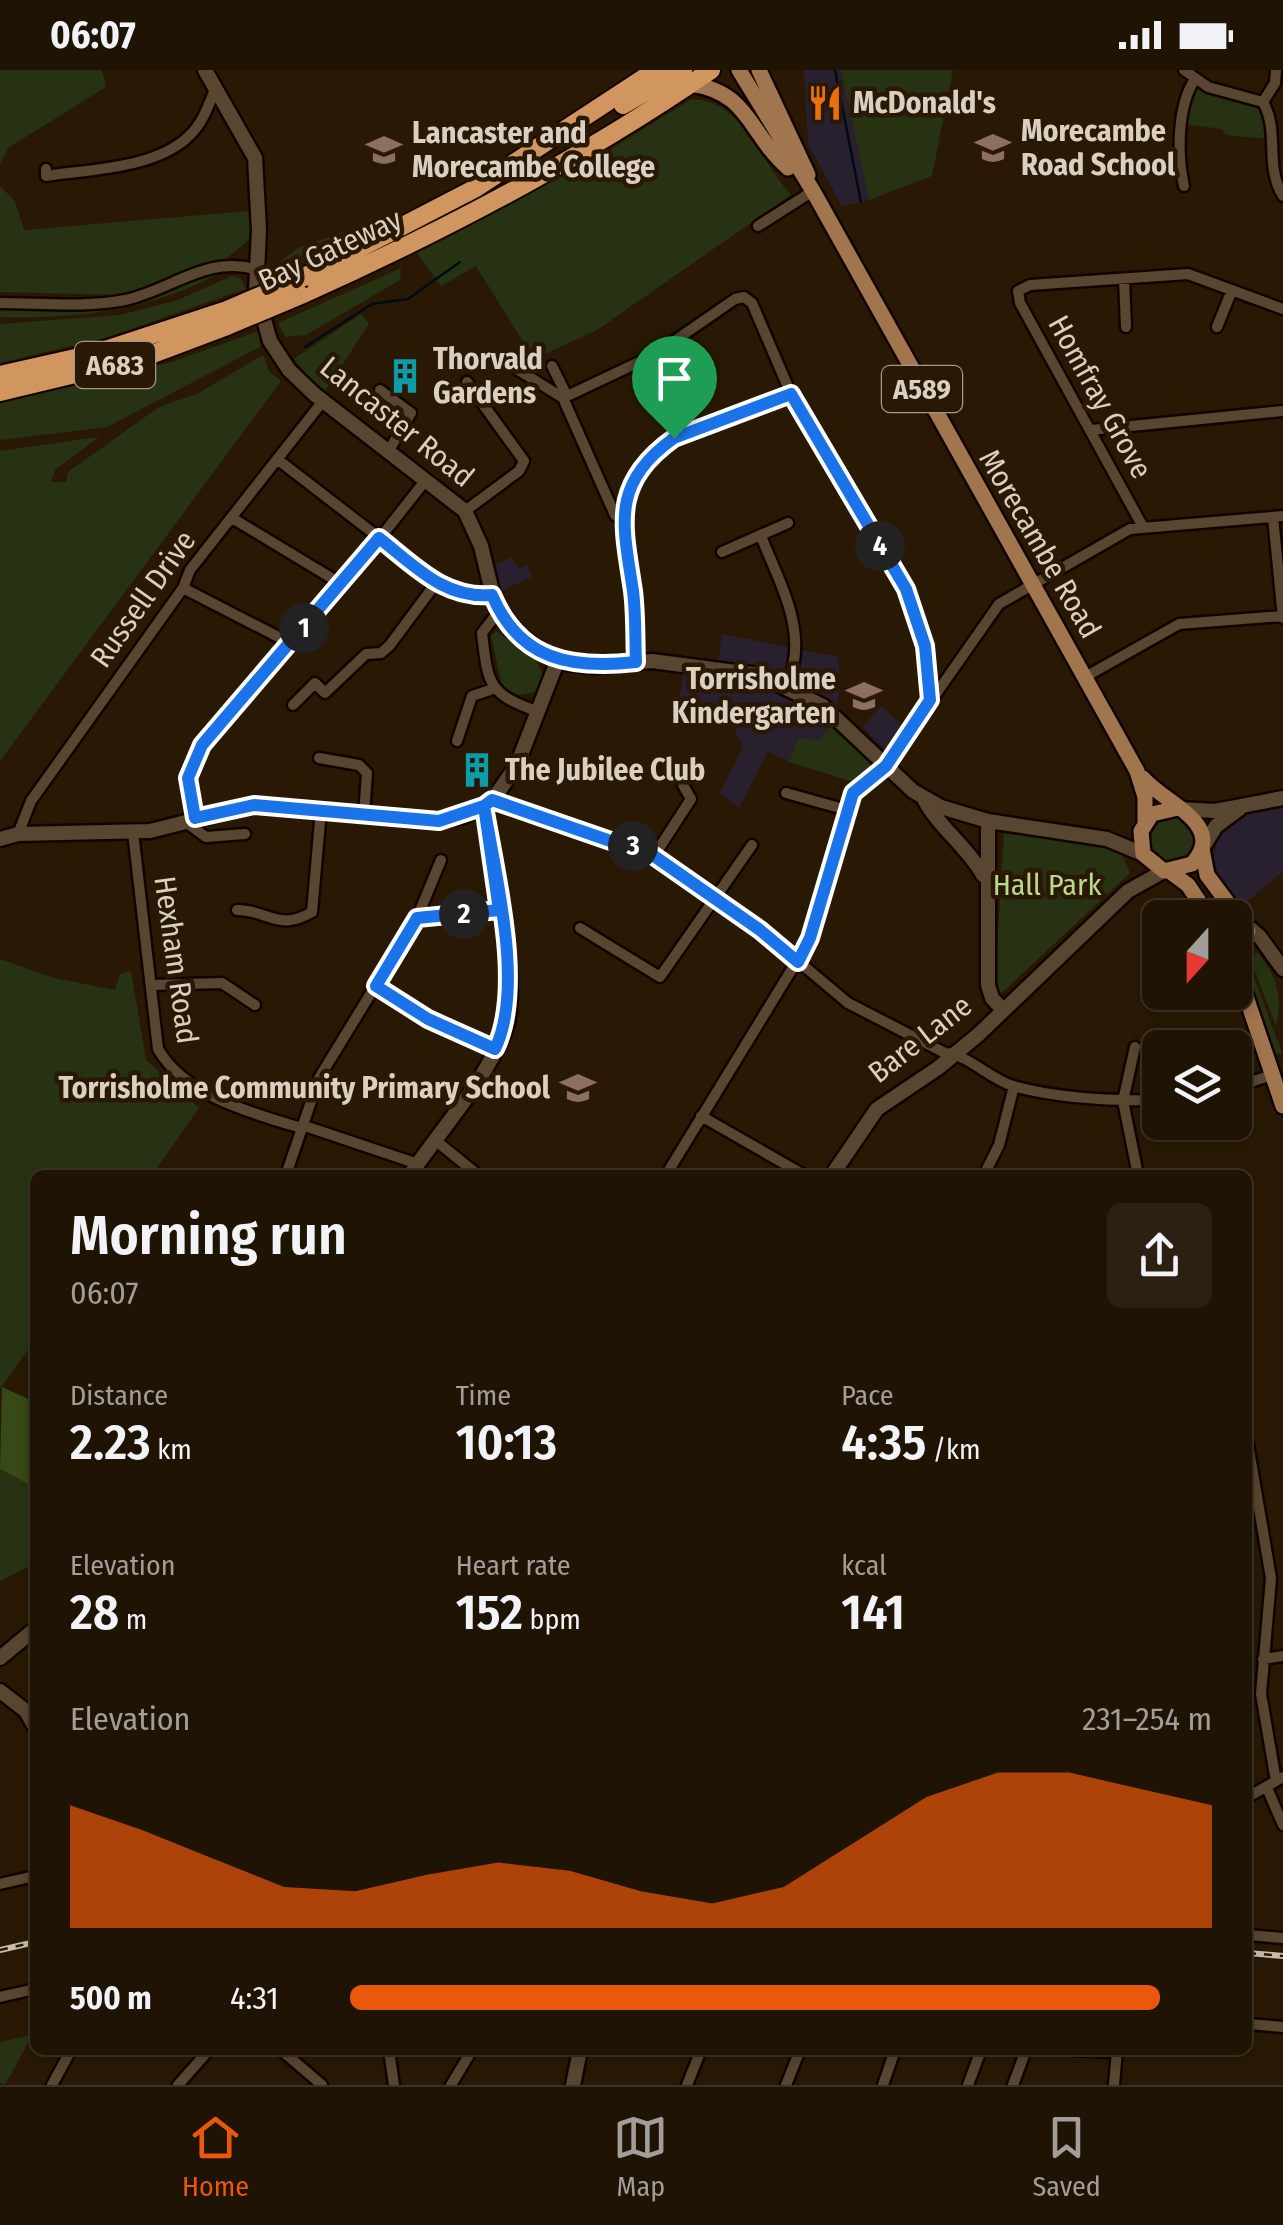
<!DOCTYPE html>
<html lang="en">
<head>
<meta charset="utf-8">
<style>
	body { margin:0; font-family:"Fira Sans Condensed",sans-serif; background:#2c2012; color:#f1f3f6; height:100vh; display:flex; flex-direction:column; font-size:38px; white-space:nowrap }
	* { box-sizing:border-box; margin:0 }
	p { font-size:32px; color:#a19e9a }
	.icon { flex:none; width:55px; height:55px; fill:none; stroke:currentColor; stroke-width:2; stroke-linecap:round; stroke-linejoin:round }
	.map { position:relative; flex:1; overflow:hidden }
	.panel { position:absolute; left:30px; top:1100px; width:1222px; height:885px; display:flex; flex-direction:column; background:#1f1303; border-radius:15px; box-shadow:0 5px 15px #0003,0 0 0 2px #3c3225 }
	.panel>* { flex:none }
	.needle { width:65px; rotate:201deg }
	.tools { position:absolute; left:1142px; top:830px; display:grid; gap:20px }
	.tools a { display:grid; place-items:center; width:110px; height:110px; border-radius:15px; background:#1f1303; box-shadow:0 5px 15px #0003,0 0 0 2px #3c3225; font-size:50px }
	.pin { position:absolute; display:grid; place-items:center; width:85px; height:85px; color:#fff; margin:-102px -42px; border-radius:50% 50% 50% 0; rotate:-45deg; box-shadow:0 0 10px #0007 }
	.pin .icon { rotate:45deg }
	.km { position:absolute; width:50px; height:50px; margin:-25px; border-radius:50%; background:#222; color:#fff; font-size:28px; line-height:50px; text-align:center }
	.round { display:grid; place-items:center; flex:none; width:105px; height:105px; border-radius:15px; background:#2c2012 }
	.headline { display:flex; align-items:center; justify-content:space-between; height:170px; padding:0 40px }
	h1 { font-size:55px; font-weight:600; line-height:75px }
	.stats { display:grid; grid-template-columns:repeat(3,1fr); gap:15px; height:170px; padding:10px 40px }
	.stats div { display:grid; align-content:center }
	.stats b { font-size:50px; font-weight:600 }
	.stats small { font-size:28px; font-weight:400 }
	.stats p { font-size:28px }
	.chart { height:280px; padding:20px 40px }
	.chart p { display:flex; justify-content:space-between }
	.chart svg { width:100%; height:180px; margin-top:10px; fill:#ea580c; opacity:.7 }
	ul { padding:0 40px; list-style:none; font-size:32px }
	li { display:grid; grid-template-columns:160px 120px 1fr; align-items:center; height:75px }
	li i { height:25px; border-radius:12px; background:#ea580c }
	.status { display:flex; justify-content:space-between; align-items:center; height:70px; padding:0 50px; background:#1f1303; direction:ltr }
	.status svg { height:28px; fill:currentColor }
	.dock { display:flex; justify-content:space-around; align-items:center; height:140px; border-top:2px solid #3c3225; background:#1f1303; font-size:28px; color:#a19e9a }
	.dock a { display:grid; justify-items:center; gap:5px }
	.dock .current { color:#ea580c }
	.map>svg:first-child { display:block }
	.commercial { fill:#28202f }
	.green { fill:#273213 }
	.forest { fill:#374914 }
	.lines { fill:none; stroke-linecap:round; stroke-linejoin:round }
	.stream { stroke:#000c15; stroke-width:2.5 }
	.street-casing { stroke:#110400; stroke-width:15 }
	.secondary-casing { stroke:#110400; stroke-width:19 }
	.primary-casing { stroke:#110400; stroke-width:20 }
	.highway-casing { stroke:#110400; stroke-width:22 }
	.street { stroke:#594630; stroke-width:10 }
	.secondary { stroke:#594630; stroke-width:14 }
	.primary { stroke:#a1754d; stroke-width:15 }
	.highway { stroke:#d19560; stroke-width:18 }
	.rail-casing { stroke:#c8bcae; stroke-width:6 }
	.rail { stroke:#291904; stroke-width:2.5; stroke-dasharray:8; stroke-linecap:butt }
	.highway-bridge-casing { stroke:#110400; stroke-width:22; stroke-linecap:butt }
	.highway-bridge { stroke:#d19560; stroke-width:18 }
	.route-casing { stroke:#fff; stroke-width:20 }
	.route { stroke:#1a73e8; stroke-width:12 }
	.labels { text-anchor:middle; dominant-baseline:central; stroke-width:9; stroke-linejoin:round; paint-order:stroke }
	.shield { fill:#291904; stroke:#a69889; stroke-width:2.5 }
	.shield-label { font-size:28px; font-weight:bold; fill:#dbcfc2 }
	.poi-label { font-size:30px; font-weight:bold; fill:#dbcfc2; stroke:#291904; text-anchor:start }
	.street-label { font-size:30px; fill:#dbcfc2; stroke:#291904 }
	.park-label { font-size:30px; fill:#bad989; stroke:#291904 }
</style>
</head>
<body>
<div class="status"><b>06:07</b><svg viewBox="0 0 49 12"><path d="M0 12V9h3v3zM5 12V6h3v6zM10 12V3h3v9zM15 12V0h3v12zM26 1h20v11H26zM47 4h2v5h-2z"/></svg></div>
<div class="map">
<svg width="1283" height="2015" viewBox="0 0 1283 2015">
	<rect width="100%" height="100%" fill="#291904"/>
	<path class="commercial" d="M804,0h37l28,130 -27,6 -34,-62z
		M511,487l7,12 9,-4 5,12 -31,14 -6,-26z
		M723,564l115,23 2,26 -6,40 -15,17 -21,-2 -9,24 -21,-11 -29,57 -19,-15 23,-46 -8,-16 9,-18 -63,-11 -1,-8 5,-31 32,2z
		M881,636l25,22 -19,24 -24,-25z
		M1283,735v66l-42,36 -29,-42 6,-29 15,-16 23,-11z"/>
	<path class="green" d="M0,0h102l4,17 -98,61 -8,16z
		M841,0h112l-21,106 -63,24z
		M1196,11l65,23 8,35 -44,-4 -3,-6 -38,-5z
		M690,30c50,-5 71,63 101,95l-194,135 -63,29 -58,-93 -35,20 -26,-36 175,-88z
		M0,116l15,15 9,29 226,-19 1,27 -29,24 -37,9 -57,24 -128,-3z
		M365,154l12,3 -109,53 1,-10 29,-22z
		M401,198l-1,12 -94,55 -21,2 -7,-14z
		M225,200c-70,40 -145,49 -225,47v-8l96,-2z
		M232,206l9,3 5,10 -138,48 -108,26v-39l120,-9 58,-15z
		M361,244l8,10 -46,70 -29,-35z
		M259,261l1,16 -153,80 -107,13v-38l172,-40z
		M263,285l7,18 11,8 -281,380v-310l99,-14 -44,33 -4,12h15l2,-10 91,-65 38,-13z
		M496,561l42,32 5,13 -8,16 -18,3 -15,-9 -11,-50z
		M834,653l42,38 -19,22 -68,-21 9,-24 21,2z
		M1148 769a24 24 0 1 1 48 0a24 24 0 1 1-48 0Z
		M1004,761l116,18 10,24 -136,127z
		M1256,881c21,24 27,46 20,75l-24,-62z
		M0,889l54,19 61,12 5,-16 11,-3 15,89 53,48 -47,67h-117v165l-35,49z
		M1240,891l9,3 33,89 -9,2z
		M0,1399l35,19v76l-35,17z
		M27,1966l4,1 -26,48 -5,-2v-41z"/>
	<path class="forest" d="M2,1317l33,15v86l-35,-19z"/>
	<g class="lines">
		<path class="stream" d="M835,0l26,132
			M305,277l67,-43 36,-5 52,-37"/>
		<defs>
			<path id="street" d="M1184,0l24,17 55,15c17,30 1,63 20,94
				M1263,32l12,-19 1,-13
				M46,99v7c44,-7 109,-7 143,-40 14,-13 20,-32 27,-49
				M1184,116c-7,-31 -7,-80 11,-107
				M758,156l55,-35
				M1124,209l2,48
				M0,233c40,0 85,5 125,-3 47,-10 82,-46 133,-30
				M1217,257l15,-37
				M512,296l51,32
				M552,296l15,30
				M380,320l31,23 -23,39
				M563,328l91,-43 81,-56 9,-2 8,6 39,91 115,195 19,56 5,54
				M563,328l52,117 7,5 11,76 3,66
				M1091,360l192,-19
				M277,389l170,131 25,7 20,-2
				M465,441l54,-40 5,-10 -57,-79
				M1273,447l10,101
				M232,448l111,67
				M622,450c9,-34 23,-61 52,-82l117,-44
				M1143,457l-123,-224 -2,-12 12,-6 158,-11 95,35
				M761,466c19,49 49,97 26,149
				M722,482l66,-29
				M183,518l107,55
				M499,541l-17,22c6,52 6,61 57,79
				M1085,607l94,-53 104,-8
				M293,635l22,-22 10,10 41,-39 15,-1 9,-8 46,-62
				M457,671l15,-45 21,-7
				M319,688l40,7 8,8 -3,42
				M786,723l61,17
				M492,731l162,55 106,73 88,74 97,50c22,1 45,26 68,33 48,13 98,15 147,14
				M195,748l-7,-40 14,-33 141,-160 82,-104
				M184,751l22,16 39,-3
				M133,762l25,217c27,47 94,64 143,79
				M18,764l13,-33 152,-213 7,-18 133,-169
				M654,786l37,-57 -8,-14
				M237,840c31,0 41,22 75,2l9,-102
				M417,848l82,-8
				M580,858l80,49 92,-132
				M151,915l71,-2 33,22
				M376,917l52,32 67,30
				M1135,977l-12,54 15,74
				M1235,1017l37,-12
				M701,1046l103,59
				M302,1055l116,39
				M435,1070l43,35
				M286,1105l33,-97 98,-160 24,-58
				M666,1105l145,-237 42,-145 33,-28 113,-161 131,-75 153,-13
				M984,1105l15,-30 15,-59
				M1248,1374l23,134 -10,116 15,87
				M1263,1589l20,-3
				M1267,1718l16,37
				M1248,1727l35,-20
				M0,1814l35,-8
				M1248,1865l35,3
				M0,1927l35,-8
				M1248,1954l35,3
				M281,1980l41,35
				M389,1980l5,35
				M1071,1980l46,2
				M52,2015l19,-35
				M178,2015l31,-35
				M451,2015l21,-35
				M687,2015l14,-35
				M786,2015l14,-35
				M883,2015l12,-35
				M968,2015l13,-35
				M1013,2015l13,-35
				M1114,2015l3,-35"/>
			<path id="secondary" d="M205,0l50,88 4,72 -3,61 14,50 19,29 25,24 151,117 16,35 14,58 25,32 37,26 38,4 57,-5 107,14 64,31 90,85 28,16 47,14 119,18 36,15
				M924,729c15,29 43,47 59,76
				M1180,739l35,2 68,-13
				M988,751v164l4,13 10,11
				M0,769l18,-5 132,-3 104,-26 177,16 32,-5 29,-15 25,-36 40,-103
				M1203,777l13,-21 23,-17
				M1244,853l16,14 23,32
				M410,1105c32,-48 76,-93 96,-148 14,-41 -14,-173 -22,-221
				M832,1105l45,-66 61,-41 41,-34 149,-143 36,-20
				M0,1588l35,-29
				M0,1621l26,20 9,16
				M573,2015l7,-35"/>
			<path id="primary" d="M739,0l74,121 324,580 8,26v25
				M759,0l49,105
				M690,14c60,8 58,49 98,84
				M1143,708c22,26 85,46 49,86l-28,7 -21,-17 -2,-23 11,-17 26,-6
				M1202,779l5,26 35,47
				M1169,801l19,14 22,33
				M1235,850l9,3 4,8 -3,9 -10,4
				M1235,894l48,142"/>
			<path id="highway" d="M623,35l60,-35
				M304,207l172,-89 180,-118
				M301,225c141,-63 282,-137 410,-225
				M0,305l93,-21 134,-44
				M0,322l142,-34 85,-32"/>
		</defs>
		<use href="#street" class="street-casing"/>
		<use href="#secondary" class="secondary-casing"/>
		<use href="#primary" class="primary-casing"/>
		<use href="#highway" class="highway-casing"/>
		<use href="#street" class="street"/>
		<use href="#secondary" class="secondary"/>
		<use href="#primary" class="primary"/>
		<use href="#highway" class="highway"/>
		<defs>
			<path id="rail" d="M0,1880l35,-8
				M1248,1883l35,3"/>
		</defs>
		<use href="#rail" class="rail-casing"/>
		<use href="#rail" class="rail"/>
		<defs>
			<path id="highway-bridge" d="M227,240l77,-33
				M227,256l74,-31"/>
		</defs>
		<use href="#highway-bridge" class="highway-bridge-casing"/>
		<use href="#highway-bridge" class="highway-bridge"/>
	</g>
	<g class="lines">
		<defs>
			<path id="route" d="M674,368c-64,46 -51,86 -41,153 3,24 2,48 3,71 -64,7 -116,-1 -144,-67 -48,4 -77,-29 -113,-57l-177,207 -14,33 7,40 59,-13 185,16 45,-15 15,104 -82,8 -41,68 52,33 67,30c30,-62 0,-175 -11,-243l8,-6 162,56 106,74 38,32 12,-24 43,-145 33,-27 44,-66 -5,-54 -19,-57 -115,-195 -117,44"/>
		</defs>
		<use href="#route" class="route-casing"/>
		<use href="#route" class="route"/>
	</g>
	<defs>
		<symbol id="restaurant-bare" viewBox="-9 -9 18 18"><path d="M-5-6h1v4h1v-4h1v4h1v-4h1v5L-1.5 .5V6h-2V.5L-5-1ZM5-6V6H3V1.5H1.5Q1.5-4 5-6Z" fill="#e8710a" stroke="#291904" stroke-width="2.5" paint-order="stroke"/></symbol>
		<symbol id="school-bare" viewBox="-9 -9 18 18"><path d="M0-5L7-2L0 1L-7-2ZM-4 1L0 2.5L4 1V4Q0 6-4 4Z" fill="#8d6e63" stroke="#291904" stroke-width="2.5" paint-order="stroke"/></symbol>
		<symbol id="university-bare" viewBox="-9 -9 18 18"><path d="M0-5L7-2L0 1L-7-2ZM-4 1L0 2.5L4 1V4Q0 6-4 4Z" fill="#8d6e63" stroke="#291904" stroke-width="2.5" paint-order="stroke"/></symbol>
		<symbol id="building-bare" viewBox="-9 -9 18 18"><path d="M-4-6H4V6H1V3H-1V6H-4ZM-2.5-4.3h1.7v1.8h-1.7ZM.8-4.3h1.7v1.8H.8ZM-2.5-1h1.7V.8h-1.7ZM.8-1h1.7V.8H.8Z" fill="#0f9aa8" stroke="#291904" stroke-width="2.5" paint-order="stroke"/></symbol>
	</defs>
	<g fill-rule="evenodd">
		<use href="#restaurant-bare" x="800" y="8" width="50" height="50"/>
		<use href="#school-bare" x="968" y="53" width="50" height="50"/>
		<use href="#university-bare" x="359" y="55" width="50" height="50"/>
		<use href="#building-bare" x="380" y="281" width="50" height="50"/>
		<use href="#school-bare" x="839" y="601" width="50" height="50"/>
		<use href="#building-bare" x="452" y="675" width="50" height="50"/>
		<use href="#school-bare" x="553" y="993" width="50" height="50"/>
	</g>
	<g class="labels">
		<g class="shield">
			<rect x="75" y="272" width="80" height="46" rx="8"/>
			<rect x="882" y="296" width="80" height="46" rx="8"/>
		</g>
		<g class="shield-label">
			<text x="115" y="295">A683</text>
			<text x="922" y="319">A589</text>
		</g>
		<g class="poi-label">
			<text x="853" y="33">McDonald's</text>
			<text x="1021" y="61">Morecambe<tspan x="1021" dy="34">Road School</tspan></text>
			<text x="412" y="63">Lancaster and<tspan x="412" dy="34">Morecambe College</tspan></text>
			<text x="433" y="289">Thorvald<tspan x="433" dy="34">Gardens</tspan></text>
			<text x="836" y="609" text-anchor="end">Torrisholme<tspan x="836" dy="34">Kindergarten</tspan></text>
			<text x="505" y="700">The Jubilee Club</text>
			<text x="550" y="1018" text-anchor="end">Torrisholme Community Primary School</text>
		</g>
		<g class="street-label">
			<text transform="translate(330 180) rotate(-25)">Bay Gateway</text>
			<text transform="translate(1100 327) rotate(61)">Homfray Grove</text>
			<text transform="translate(397 352) rotate(39)">Lancaster Road</text>
			<text transform="translate(1040 474) rotate(60)">Morecambe Road</text>
			<text transform="translate(143 529) rotate(-55)">Russell Drive</text>
			<text transform="translate(176 890) rotate(82)">Hexham Road</text>
			<text transform="translate(920 969) rotate(-38)">Bare Lane</text>
		</g>
		<g class="park-label">
			<text x="1047" y="815">Hall Park</text>
		</g>
	</g>
</svg>
<div class="tools">
<a><svg class="needle" viewBox="-14 -14 28 28"><path d="M0-13l5 13h-10z" fill="#e53935"/><path d="M0 13l5-13h-10z" fill="#a19e9a"/></svg></a>
<a><svg class="icon" aria-label="layers" viewBox="0 0 24 24"><path d="M12 4l9 5-9 5-9-5zM3 14l9 5 9-5"/></svg></a>
</div>
<div class="pin" style="left:674px;top:368px;background:#1e9e55"><svg class="icon" aria-label="arrive" viewBox="0 0 24 24"><path d="M6 21V4h12l-3 4 3 4H6"/></svg></div>
<b class="km" style="left:304px;top:558px">1</b>
<b class="km" style="left:464px;top:844px">2</b>
<b class="km" style="left:633px;top:776px">3</b>
<b class="km" style="left:880px;top:476px">4</b>
<section class="panel">
<div class="headline"><div><h1>Morning run</h1><p>06:07</p></div><a class="round"><svg class="icon" aria-label="share" viewBox="0 0 24 24"><path d="M12 15V3M7 8l5-5 5 5M5 13v7h14v-7"/></svg></a></div>
<div class="stats">
<div><p>Distance</p><b>2.23<small> km</small></b></div>
<div><p>Time</p><b>10:13</b></div>
<div><p>Pace</p><b>4:35<small> /km</small></b></div>
</div>
<div class="stats">
<div><p>Elevation</p><b>28<small> m</small></b></div>
<div><p>Heart rate</p><b>152<small> bpm</small></b></div>
<div><p>kcal</p><b>141</b></div>
</div>
<div class="chart"><p><span>Elevation</span>231–254 m</p>
<svg viewBox="0 0 160 44" preserveAspectRatio="none"><path d="M0 44V14L10 20L20 27L30 34L40 35L50 31L60 28L70 30L80 35L90 38L100 34L110 23L120 12L130 6L140 6L150 10L160 14V44z"/></svg>
</div>
<ul>
<li><b>500 m</b>4:31<i style="width:94%"></i></li>
</ul>
</section>
</div>
<nav class="dock">
<a class="current"><svg class="icon" aria-label="home" viewBox="0 0 24 24"><path d="M3 11l9-7 9 7M6 9v11h12V9"/></svg>Home</a>
<a><svg class="icon" aria-label="map" viewBox="0 0 24 24"><path d="M3 6l6-2 6 2 6-2v14l-6 2-6-2-6 2zM9 4v14M15 6v14"/></svg>Map</a>
<a><svg class="icon" aria-label="saved" viewBox="0 0 24 24"><path d="M7 4h10v16l-5-4-5 4z"/></svg>Saved</a>
</nav>
</body>
</html>
